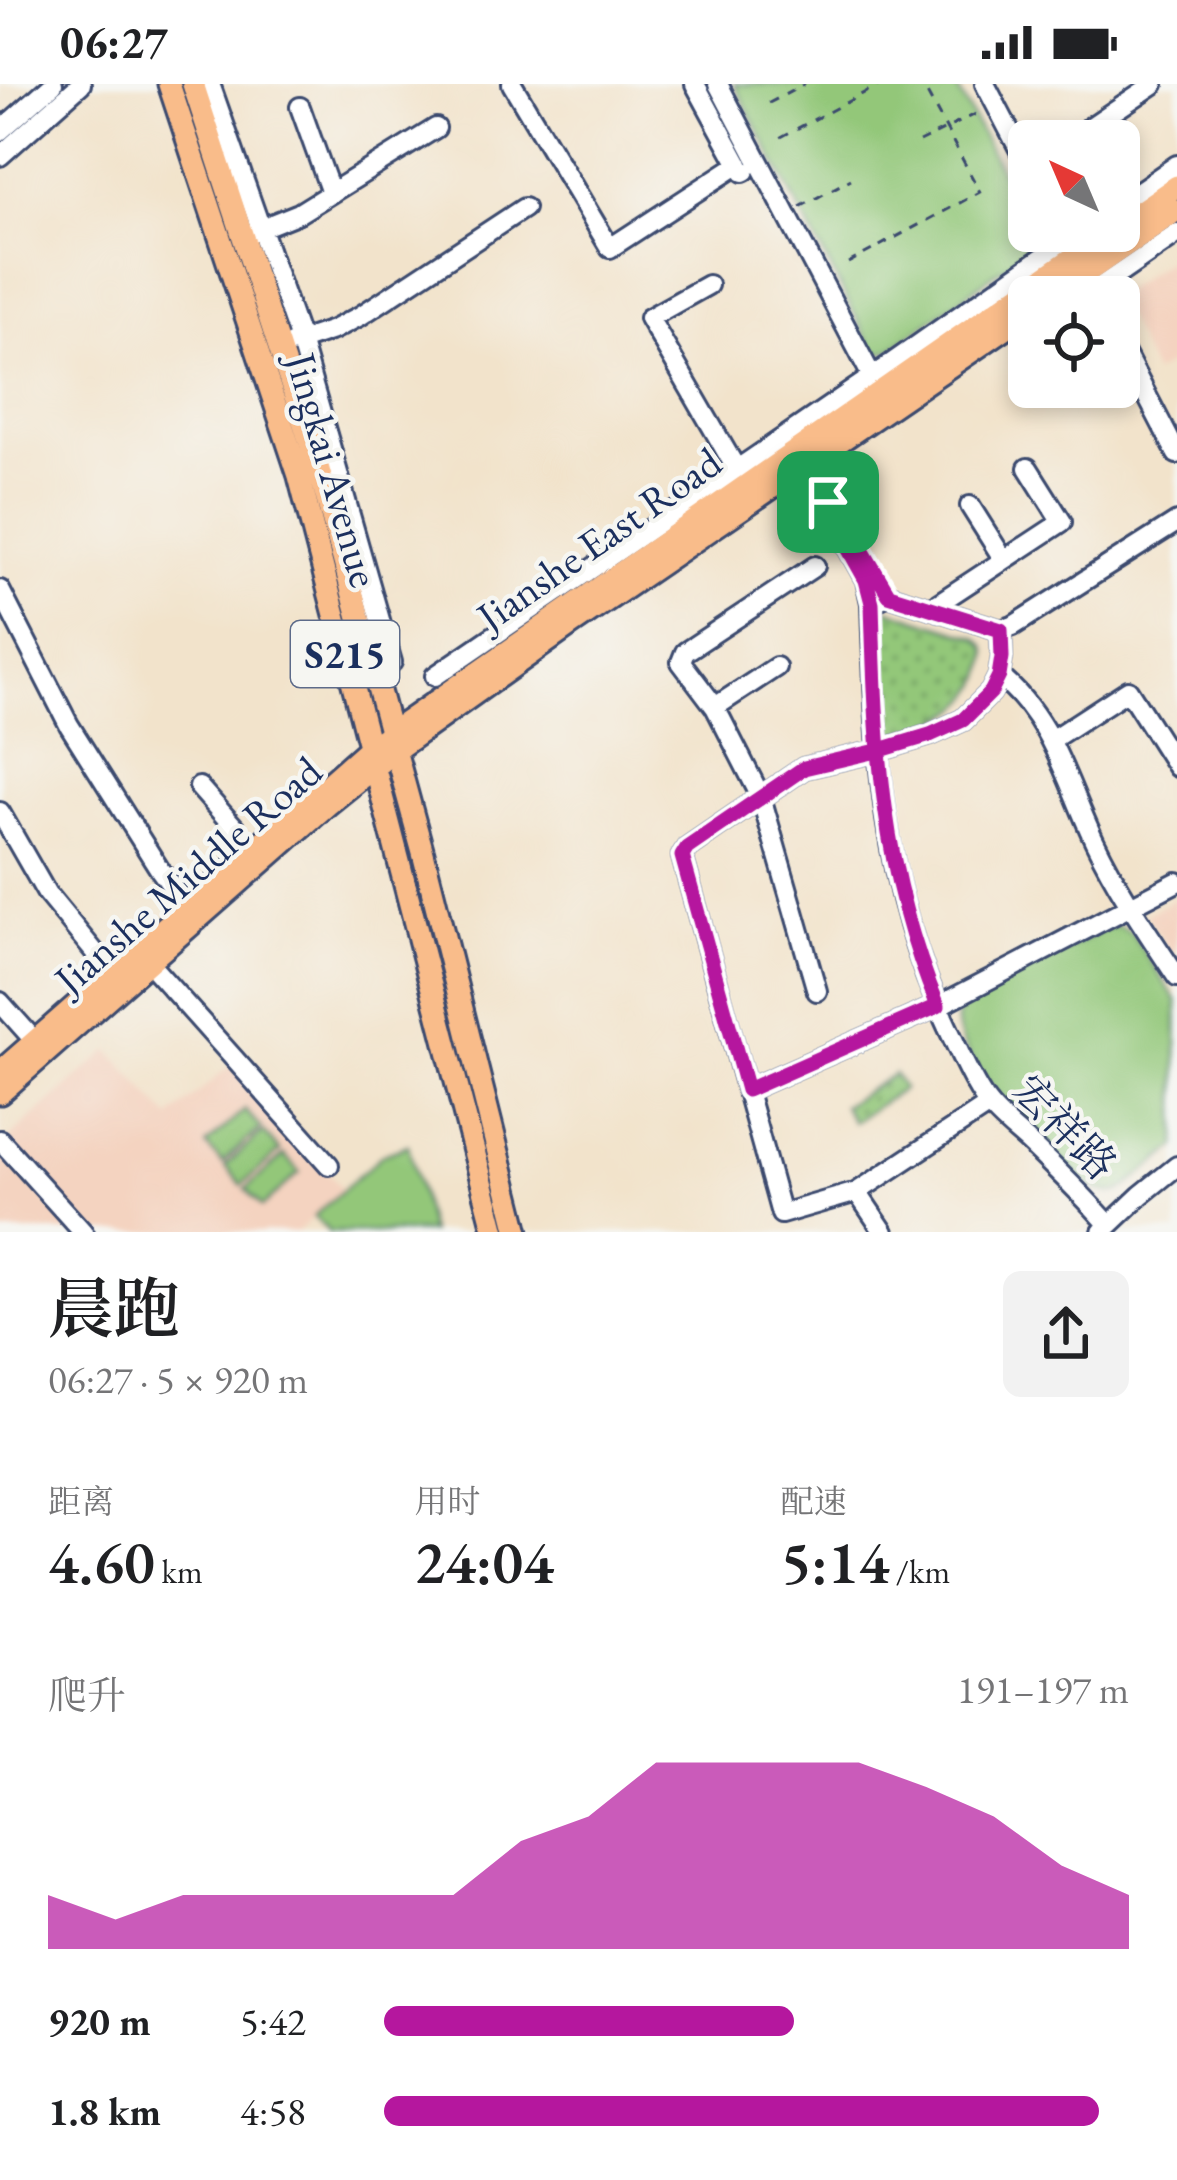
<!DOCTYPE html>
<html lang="zh">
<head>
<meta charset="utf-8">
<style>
	body { margin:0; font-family:"EB Garamond","Noto Serif SC",serif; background:#f2f2f2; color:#202124; height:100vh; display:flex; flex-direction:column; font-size:45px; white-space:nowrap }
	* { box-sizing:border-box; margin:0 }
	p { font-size:39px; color:#757577 }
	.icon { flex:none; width:66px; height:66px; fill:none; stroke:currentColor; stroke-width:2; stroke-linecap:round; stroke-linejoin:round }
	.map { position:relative; height:1148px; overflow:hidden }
	.sheet { display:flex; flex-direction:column; background:#fff; flex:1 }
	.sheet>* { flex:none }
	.needle { width:78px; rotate:316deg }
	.fabs { position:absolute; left:1008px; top:36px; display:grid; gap:24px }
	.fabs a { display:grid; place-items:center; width:132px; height:132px; border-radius:18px; background:#fff; box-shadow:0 6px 18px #0003; font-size:60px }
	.pin { position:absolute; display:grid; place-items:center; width:102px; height:102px; color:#fff; margin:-51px; border-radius:24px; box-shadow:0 6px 18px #0006 }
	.round { display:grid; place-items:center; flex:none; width:126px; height:126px; border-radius:18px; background:#f2f2f2 }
	.head { display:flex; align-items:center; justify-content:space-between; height:204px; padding:0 48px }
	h1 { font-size:66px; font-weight:600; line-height:90px }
	.figures { display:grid; grid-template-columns:repeat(3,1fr); gap:18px; height:204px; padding:12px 48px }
	.figures div { display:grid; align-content:center }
	.figures b { font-size:60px; font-weight:600 }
	.figures small { font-size:33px; font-weight:400 }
	.figures p { font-size:33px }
	.chart { height:336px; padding:24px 48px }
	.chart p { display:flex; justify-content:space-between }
	.chart svg { width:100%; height:216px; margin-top:12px; fill:#b5179e; opacity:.7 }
	ul { padding:0 48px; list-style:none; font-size:39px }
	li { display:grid; grid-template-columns:192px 144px 1fr; align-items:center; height:90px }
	li i { height:30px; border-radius:15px; background:#b5179e }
	.status { display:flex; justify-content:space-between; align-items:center; height:84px; padding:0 60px; background:#fff; direction:ltr }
	.status svg { height:33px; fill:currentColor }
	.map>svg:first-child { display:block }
	.built { fill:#f4d3c0 }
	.grass { fill:url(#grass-dots); stroke:#577b6c; stroke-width:3 }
	.green { fill:#93c779; stroke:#577b6c; stroke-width:3 }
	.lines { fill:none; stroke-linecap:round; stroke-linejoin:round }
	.minor-casing { stroke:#3b4a6e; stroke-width:24 }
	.major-casing { stroke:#3b4a6e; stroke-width:27 }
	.path { stroke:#3b4a6e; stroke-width:3; stroke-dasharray:9 9; stroke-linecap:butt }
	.minor { stroke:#fff; stroke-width:18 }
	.major { stroke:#f9bc8a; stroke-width:21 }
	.route-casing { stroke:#fff; stroke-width:24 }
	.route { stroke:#b5179e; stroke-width:15 }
	.labels { text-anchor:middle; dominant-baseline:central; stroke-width:9; stroke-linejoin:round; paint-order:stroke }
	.shield { fill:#f6f6f2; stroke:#5d6b8a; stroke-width:3 }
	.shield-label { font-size:39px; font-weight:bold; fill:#1b2f5e }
	.street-label { font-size:42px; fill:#1b2f5e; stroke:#f6f6f2 }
</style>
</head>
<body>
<div class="status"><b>06:27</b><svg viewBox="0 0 49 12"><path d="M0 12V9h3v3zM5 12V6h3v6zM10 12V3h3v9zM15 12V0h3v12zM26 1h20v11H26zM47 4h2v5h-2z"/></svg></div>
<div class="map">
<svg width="1177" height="1148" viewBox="0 0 1177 1148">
	<defs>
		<pattern id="grass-dots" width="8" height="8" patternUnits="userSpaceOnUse" patternTransform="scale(3)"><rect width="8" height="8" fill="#93c779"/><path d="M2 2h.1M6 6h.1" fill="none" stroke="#77a266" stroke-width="1.8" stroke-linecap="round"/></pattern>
	</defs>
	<rect width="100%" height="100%" fill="#f6f6f2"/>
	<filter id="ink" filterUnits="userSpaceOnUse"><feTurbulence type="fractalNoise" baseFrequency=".00833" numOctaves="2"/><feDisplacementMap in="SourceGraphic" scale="24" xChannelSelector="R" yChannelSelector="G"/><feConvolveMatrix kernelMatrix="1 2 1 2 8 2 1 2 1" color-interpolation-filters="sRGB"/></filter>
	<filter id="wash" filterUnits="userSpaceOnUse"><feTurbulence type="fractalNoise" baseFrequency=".004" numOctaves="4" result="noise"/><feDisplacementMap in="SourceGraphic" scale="48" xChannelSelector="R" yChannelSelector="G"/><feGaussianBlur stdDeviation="2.7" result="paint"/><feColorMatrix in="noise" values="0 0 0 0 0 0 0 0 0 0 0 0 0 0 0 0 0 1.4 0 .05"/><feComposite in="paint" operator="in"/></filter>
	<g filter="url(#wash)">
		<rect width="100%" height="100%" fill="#f2e3cb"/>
		<path class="built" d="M1177,170v106l-24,13 -34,-69v-7l-4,-1z
			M1177,814v53h-7l-24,-36z
			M109,966l61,68 62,-54 111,126 -46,42h-207l-82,-93z
			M0,1068l73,80h-73z"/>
		<path class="grass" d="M890,526l86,27c14,10 13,17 9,33 -11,42 -53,56 -92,65l-9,-7 -5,-112 6,-6z
			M894,990l9,15 -50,33 -10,-16z"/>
		<path class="green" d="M734,0h221l74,140v7h4l-7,20 -137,100 -7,2 -9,-3z
			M1111,842h8l12,6 46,69v146l-57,45c-9,1 -10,2 -19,-1 -35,-14 -151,-134 -144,-173 2,-10 10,-16 18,-21z
			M245,1026l16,18 -39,35 -16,-18z
			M263,1048l17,19 -38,34 -17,-19z
			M408,1061l22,87h-101l-15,-16 69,-62z
			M284,1071l16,17 -38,35 -16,-18z"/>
	</g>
	<g filter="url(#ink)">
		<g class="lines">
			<defs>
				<path id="minor" d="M210,0l90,256 92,322
					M512,0l98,164 129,-84
					M695,0l48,88 2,-1
					M718,0l160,304
					M985,0l44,84
					M300,23l31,86
					M0,47l53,-47
					M1080,50l74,-50
					M0,72l81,-72
					M1119,121l58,-40
					M254,147l45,-18 137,-85
					M708,201l-59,33 88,152
					M1085,213l92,-63
					M1119,258l58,112
					M291,260l42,-14 27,-14 164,-108
					M804,381l24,36v11l38,68 5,23c5,155 10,280 76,423 12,25 22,51 38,74 12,17 31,31 46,45 27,26 53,51 77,79
					M970,422l34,54
					M815,482l-130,86 -4,10 34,45 46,90 56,194
					M0,506l69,135 91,145 26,36
					M871,519l18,-8 112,35 12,-4 164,-104
					M931,524l131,-86 -34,-54
					M435,592l437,-299 208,-146
					M999,592c53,41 68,108 96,166 23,48 53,91 82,135
					M715,623l61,-40
					M1051,656l77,-50 49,77
					M199,703l37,42
					M0,728l47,82 64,78
					M147,877l182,204
					M0,918l41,46
					M747,1006l191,-84 239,-124
					M989,1021l-132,87 -76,22 -99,-358 5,-8 117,-80 73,-17 53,-16 33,-15 28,-28 8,-16 3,-19 -1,-27
					M0,1056l83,92
					M857,1108l27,40
					M1102,1148l39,-37 36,-29"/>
				<path id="major" d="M169,0l130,392 196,756
					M193,0l126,386 104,383 95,379
					M1119,142l58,-40
					M1051,213l126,-87
					M0,988l369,-324 742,-517
					M0,1009l327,-288 67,-54 177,-126 458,-313"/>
			</defs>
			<use href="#minor" class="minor-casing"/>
			<use href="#major" class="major-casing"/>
			<path class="path" d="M769,19l36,-19
				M781,53l100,-53
				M919,58l63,-31
				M800,123l51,-28
				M848,179l132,-71 -58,-108"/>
			<use href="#minor" class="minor"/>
			<use href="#major" class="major"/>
		</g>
	</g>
	<g class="lines" filter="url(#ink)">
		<defs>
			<path id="route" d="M828,418v10l38,68 6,23c4,144 9,267 66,403l-191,84 -65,-234 5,-8 117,-80 73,-17 53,-16 33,-15 28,-28 8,-16 3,-19 -1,-27 -112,-35 -53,-89 -8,-4"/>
		</defs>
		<use href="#route" class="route-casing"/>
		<use href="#route" class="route"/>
	</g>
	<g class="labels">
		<rect class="shield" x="291" y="537" width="108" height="66" rx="9"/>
		<g class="shield-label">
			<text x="345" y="570">S215</text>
		</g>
		<g class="street-label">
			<text transform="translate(333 386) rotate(74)">Jingkai Avenue</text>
			<text transform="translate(599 455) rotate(-35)">Jianshe East Road</text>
			<text transform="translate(188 791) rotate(-41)">Jianshe Middle Road</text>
			<text transform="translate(1065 1043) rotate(46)">宏祥路</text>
		</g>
	</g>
</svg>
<div class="fabs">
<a><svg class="needle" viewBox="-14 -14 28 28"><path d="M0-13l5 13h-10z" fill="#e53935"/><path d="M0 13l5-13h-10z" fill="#757577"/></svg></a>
<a><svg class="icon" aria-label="locate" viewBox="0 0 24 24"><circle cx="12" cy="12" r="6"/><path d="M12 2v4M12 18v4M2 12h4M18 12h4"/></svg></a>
</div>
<div class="pin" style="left:828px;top:418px;background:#1e9e55"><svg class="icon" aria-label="arrive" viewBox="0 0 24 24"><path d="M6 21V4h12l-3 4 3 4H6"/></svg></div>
</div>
<section class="sheet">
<div class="head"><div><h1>晨跑</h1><p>06:27 · 5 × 920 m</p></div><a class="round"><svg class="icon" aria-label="share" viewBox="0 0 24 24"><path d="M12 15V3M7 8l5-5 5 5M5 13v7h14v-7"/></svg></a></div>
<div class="figures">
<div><p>距离</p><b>4.60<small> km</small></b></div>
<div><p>用时</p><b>24:04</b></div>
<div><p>配速</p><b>5:14<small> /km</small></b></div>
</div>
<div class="chart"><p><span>爬升</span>191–197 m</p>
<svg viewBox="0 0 160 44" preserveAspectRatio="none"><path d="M0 44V33L10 38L20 33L30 33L40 33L50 33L60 33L70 22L80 17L90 6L100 6L110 6L120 6L130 11L140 17L150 27L160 33V44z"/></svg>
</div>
<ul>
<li><b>920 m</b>5:42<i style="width:55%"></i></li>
<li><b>1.8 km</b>4:58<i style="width:96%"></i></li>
</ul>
</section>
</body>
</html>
